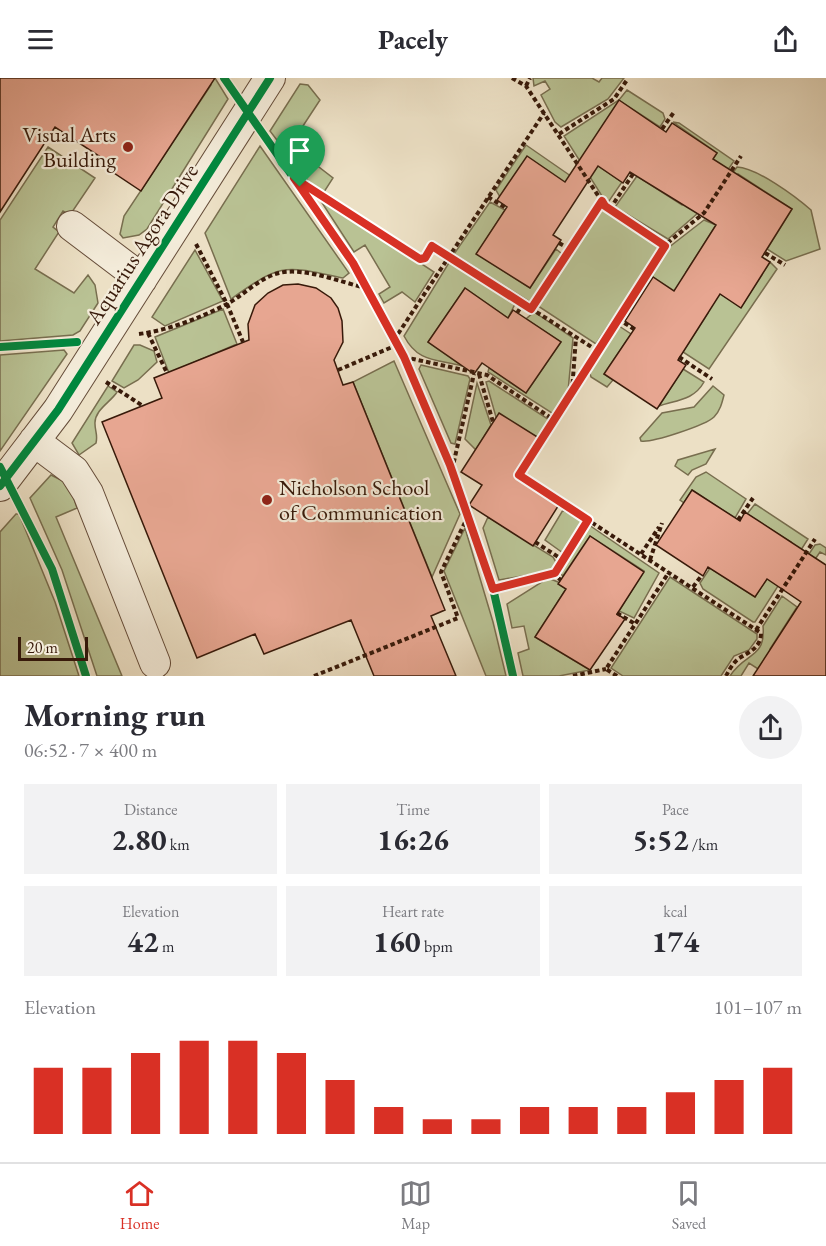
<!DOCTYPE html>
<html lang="en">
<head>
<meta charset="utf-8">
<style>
	body { margin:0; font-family:"EB Garamond",serif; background:#f2f2f3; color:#2b2b33; height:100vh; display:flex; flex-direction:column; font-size:22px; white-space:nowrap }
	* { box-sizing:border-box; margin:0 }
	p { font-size:20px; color:#7c7c81 }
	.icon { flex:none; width:33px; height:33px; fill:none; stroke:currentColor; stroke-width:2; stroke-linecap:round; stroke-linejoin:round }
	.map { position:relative; height:598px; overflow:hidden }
	.panel { display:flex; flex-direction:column; background:#fff; flex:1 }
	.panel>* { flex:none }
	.scale { position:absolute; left:18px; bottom:15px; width:70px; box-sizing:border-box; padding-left:6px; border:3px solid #381a0a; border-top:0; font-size:16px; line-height:21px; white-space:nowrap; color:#381a0a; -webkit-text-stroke:4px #f3ebd9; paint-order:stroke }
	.pin { position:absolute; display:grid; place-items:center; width:51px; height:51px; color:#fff; margin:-62px -26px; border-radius:50% 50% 50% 0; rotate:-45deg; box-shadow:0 0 6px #0007 }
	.pin .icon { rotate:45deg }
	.round { display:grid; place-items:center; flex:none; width:63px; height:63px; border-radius:32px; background:#f2f2f3 }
	.head { display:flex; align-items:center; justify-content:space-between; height:102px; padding:0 24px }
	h1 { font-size:33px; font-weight:700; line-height:45px }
	.stats { display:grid; grid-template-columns:repeat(3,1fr); gap:9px; height:102px; padding:6px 24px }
	.stats div { display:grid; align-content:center; border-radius:0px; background:#f2f2f3; text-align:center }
	.stats b { font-size:30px; font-weight:700 }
	.stats small { font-size:16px; font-weight:400 }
	.stats p { font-size:16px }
	.chart { height:168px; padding:12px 24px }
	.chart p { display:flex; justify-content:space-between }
	.chart svg { width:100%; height:108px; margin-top:6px; stroke:#d93025; stroke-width:6 }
	header { display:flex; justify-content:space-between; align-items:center; height:78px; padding:0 24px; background:#fff; font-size:27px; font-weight:700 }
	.tabs { display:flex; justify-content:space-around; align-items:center; height:84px; border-top:2px solid #e1e1e2; background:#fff; font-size:16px; color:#7c7c81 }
	.tabs a { display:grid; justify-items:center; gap:3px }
	.tabs .selected { color:#d93025 }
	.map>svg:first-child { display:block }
	.green { fill:#b9c294; stroke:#786e4f; stroke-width:1.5 }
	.building { fill:#e7a691; stroke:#381a0a; stroke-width:1.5 }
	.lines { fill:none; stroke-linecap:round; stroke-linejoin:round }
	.minor-casing { stroke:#654c39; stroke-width:32 }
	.path { stroke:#381a0a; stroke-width:4; stroke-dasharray:4.5 3; stroke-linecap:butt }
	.minor { stroke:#f3ebd9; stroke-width:30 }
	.cycleway-casing { stroke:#f3ebd9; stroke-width:11 }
	.cycleway { stroke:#00873e; stroke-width:8 }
	.route-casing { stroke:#fff; stroke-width:12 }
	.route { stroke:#d93025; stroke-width:8 }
	.poi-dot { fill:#8f2418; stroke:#f3ebd9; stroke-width:2 }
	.labels { text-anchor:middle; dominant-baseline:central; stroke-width:4.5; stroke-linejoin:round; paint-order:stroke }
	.poi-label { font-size:22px; fill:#381a0a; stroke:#f3ebd9; text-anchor:end }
	.street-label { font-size:22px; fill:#381a0a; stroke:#f3ebd9 }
</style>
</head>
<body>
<header><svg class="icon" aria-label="menu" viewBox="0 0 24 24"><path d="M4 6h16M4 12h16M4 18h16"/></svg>Pacely<svg class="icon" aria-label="share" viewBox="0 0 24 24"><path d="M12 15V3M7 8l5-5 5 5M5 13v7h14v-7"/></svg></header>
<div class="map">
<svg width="826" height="598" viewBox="0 0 826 598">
	<rect width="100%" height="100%" fill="#ece0c5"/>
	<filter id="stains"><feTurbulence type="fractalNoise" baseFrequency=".00333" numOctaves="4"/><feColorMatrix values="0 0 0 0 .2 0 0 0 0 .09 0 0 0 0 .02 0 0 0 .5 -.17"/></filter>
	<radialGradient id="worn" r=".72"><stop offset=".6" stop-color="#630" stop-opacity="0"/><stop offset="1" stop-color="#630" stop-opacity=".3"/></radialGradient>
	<path class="green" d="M201,0h14l13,21 -81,130 -8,6 -16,3 -3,-4 4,-18 87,-131z
		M533,0h59l7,4 3,-4h22l-16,21 -47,28 -6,-5 -14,-27 9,-6 -5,-8 -11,5z
		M300,6l8,1 12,15 -21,32 3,19 4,6 27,21 -9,14 -16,-11 -38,-50z
		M627,12l36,23 2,6 -5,8 -40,-26 -37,55 39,26 -15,22 -43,-68 55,-36z
		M673,44l6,1 55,38 -36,52 -30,26 -53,-32 22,-31 45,29 35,-52z
		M526,67l52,36 -78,16 -4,-7z
		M260,68l89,127 -6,5c-61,-13 -61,-15 -112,21l-26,-66z
		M48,69l47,31 -25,37 -7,-4 -10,16 6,5 -24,37 39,24 14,-18 7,10 3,18 -18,28 -7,4 -73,6v-121z
		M737,89c20,1 58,29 74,43l9,39 -34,12 -19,-12 25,-40 -54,-35 -21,21z
		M317,117l117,77 -19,30 -13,-10 -18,11 -5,-9 11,-7 -25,-42 -11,7z
		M490,124l15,8 -28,44 53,34 26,-39 6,5 -32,48 -76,-48z
		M602,130l59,38 -65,98 -58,-38z
		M704,142l12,5 -30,47 55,35 29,-45 7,7 -68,100 -26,-17 25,-39 -55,-36 -24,37 -3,-2 42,-64z
		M195,172l28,51 -58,25 -13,-9z
		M450,183l65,43 -7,14 -43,-30 -37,54 34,24c-25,-7 -44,-3 -58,-30z
		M223,231l14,35 -68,29 -14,-36z
		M534,234l39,26 -5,53 -13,24 -67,-43 1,-4 37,25 35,-51 -35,-23z
		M619,248l12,8 -27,40 9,6 -6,7 -16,-10 -2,-7z
		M134,267h6l14,6 3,11 -19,18 -14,8 -12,-7z
		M64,272l3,4 -67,97v-96z
		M394,283l66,153 -28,63 -79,-195z
		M421,287l47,11 2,3 -15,65 -4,-1 -32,-74z
		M683,291l21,13c-10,18 -27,18 -45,24z
		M489,303l62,40 -12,17 -43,-21 -10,-35z
		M477,305l14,42 -15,25 -11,-11z
		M108,308l9,6c-6,10 -23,18 -22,32 0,7 3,11 1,19l-17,12 -7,-12z
		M713,308l11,9c-2,8 -4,16 -10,22 -8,8 -62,26 -73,24l-1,-3 22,-25 32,-6z
		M715,371l-9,15 -14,6 -4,5 -13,-9 3,-6z
		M706,394l40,27 -11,19 -43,-28 -8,13 -4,-3 16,-23z
		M51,397l18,9 8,24 -21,9 66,159h-25l-35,-106 -32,-72z
		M755,426l53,35 -53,83h-2l-50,-33 -3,-6 10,-15 45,29 36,-55 -44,-28z
		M563,432l19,11 -19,32 -18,-13z
		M16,436h3l36,88 24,74h-79v-144z
		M488,439l65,40 3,5 -5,9 -52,9 -16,-52z
		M589,447l70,48 -25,45 -15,-7 25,-40 -54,-35 -27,40 -2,-2 -1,-4z
		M465,450l28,94 13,54h-20l-42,-105z
		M820,466l6,4v7l-6,-3 -28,41 -4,-8 27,-40z
		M670,499l87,57v5l-8,11 -15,6 -13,20h-98l-12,-8z
		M548,500l10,4 8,7 -31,48 55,33 -31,6h-36l-5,-23 11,-4 -5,-23 -12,2 -5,-24z
		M782,518l15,11 -27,42 42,27h-43l-20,-13 -8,13h-11c15,-24 36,-17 33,-50z"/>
	<path class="building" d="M0,0h215l-74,113 -45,-30 3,-5 -44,-29 -55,85z
		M619,22l47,32 6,-9 45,30 -4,6 79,50 -30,48 8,5 -29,46 -21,-14 -42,66 8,5 -29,44 -53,-35 31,-46 -10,-7 28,-44 21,14 42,-66 -86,-53 -7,11 -25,-17 -45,69 8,5 -31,48 -54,-34 31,-47 -10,-7 30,-44 38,26z
		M298,206l18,4 15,10 7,10 4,13 1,21 -9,18 9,25 10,-3 92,228 -14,6 25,60h-82l-23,-56 -87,34 -9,-20 -58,24 -95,-236 60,-24 -8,-20 95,-38 -1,-16 7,-19 13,-12 15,-8z
		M465,210l43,30 5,-8 48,32 -35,51 -44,-30 -8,11 -46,-32z
		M499,335l40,25 -24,37 45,28 -27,43 -64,-41 13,-20 -21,-13z
		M692,412l48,31 5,-9 81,53v111h-73l48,-74 -34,-23 -12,18 -47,-30 -5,9 -47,-31z
		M590,458l54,36 -27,42 8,5 -35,51 -55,-33 31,-48 -8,-5z"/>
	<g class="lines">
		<defs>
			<path id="minor" d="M72,148l70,53
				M34,363l40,30 14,22 67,170
				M0,408l58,-76 212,-332"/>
		</defs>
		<use href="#minor" class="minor-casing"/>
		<path class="path" d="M512,0l14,8 79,120 60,39
			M526,8l4,-8
			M662,51l12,-17
			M559,56l55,-35 13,-19
			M294,100l126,81 5,-1 7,-12 166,105
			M488,119l18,11
			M610,131l23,-35
			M559,165l11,6
			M196,166l31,60 16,38
			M765,175l20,12
			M531,231l71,-108
			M517,235l6,-9
			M618,241l16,10
			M148,255l19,40
			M139,256c30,-4 61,-16 88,-30 17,-9 32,-26 52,-31 26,-6 61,9 87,15
			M394,262l150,-227
			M404,279l83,18 70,47
			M679,279l33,22
			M338,292l59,-25
			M479,296l14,48
			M106,304l37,24
			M572,313l4,-54
			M452,392l22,-96
			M738,442l15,-22
			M535,464l28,18
			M641,476l18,-27
			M650,482l12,-37
			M552,496l9,6
			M693,509l9,-12
			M493,511l62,-16 33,-53
			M617,535l18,11
			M756,552l59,-91
			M314,598l144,-58 -17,-46 27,-56
			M573,598l33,-7
			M617,598l-11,-7 63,-97
			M726,598c3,-6 7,-13 12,-17 11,-7 23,-11 23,-26l-242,-158 146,-230 39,-32 37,-57"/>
		<use href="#minor" class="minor"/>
		<defs>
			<path id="cycleway" d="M224,0l129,185 51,94 48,113 40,114 21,92
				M0,269l77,-5
				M0,389l52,102 34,107
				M0,408l58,-76 212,-332"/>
		</defs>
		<use href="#cycleway" class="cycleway-casing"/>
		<use href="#cycleway" class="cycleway"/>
	</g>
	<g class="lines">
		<defs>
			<path id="route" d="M294,100l126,81 5,-1 7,-12 99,63 71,-108 3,5 60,40 -146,229 69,45 -33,53 -62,16 -43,-124 -46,-108 -51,-94z"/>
		</defs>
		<use href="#route" class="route-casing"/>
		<use href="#route" class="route"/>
	</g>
	<g class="poi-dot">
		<circle cx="128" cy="69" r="6"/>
		<circle cx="267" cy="422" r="6"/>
	</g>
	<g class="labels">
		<g class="poi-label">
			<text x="116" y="56">Visual Arts<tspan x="116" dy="25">Building</tspan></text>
			<text x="279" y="409" text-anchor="start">Nicholson School<tspan x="279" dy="25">of Communication</tspan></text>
		</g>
		<g class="street-label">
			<text transform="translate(142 166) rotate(-57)">Aquarius Agora Drive</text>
		</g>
	</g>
	<rect width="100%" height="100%" filter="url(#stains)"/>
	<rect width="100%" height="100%" fill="url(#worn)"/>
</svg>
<div class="scale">20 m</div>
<div class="pin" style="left:300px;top:109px;background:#1e9e55"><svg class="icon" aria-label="arrive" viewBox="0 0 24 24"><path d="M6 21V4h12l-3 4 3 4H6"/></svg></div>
</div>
<section class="panel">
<div class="head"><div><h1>Morning run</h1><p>06:52 · 7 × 400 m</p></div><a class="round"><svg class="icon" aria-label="share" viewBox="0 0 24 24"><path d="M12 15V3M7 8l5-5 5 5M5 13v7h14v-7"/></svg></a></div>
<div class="stats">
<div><p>Distance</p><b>2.80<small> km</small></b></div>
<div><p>Time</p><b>16:26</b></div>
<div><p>Pace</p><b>5:52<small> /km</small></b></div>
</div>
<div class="stats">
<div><p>Elevation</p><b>42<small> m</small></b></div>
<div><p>Heart rate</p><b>160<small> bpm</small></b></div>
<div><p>kcal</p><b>174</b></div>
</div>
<div class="chart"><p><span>Elevation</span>101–107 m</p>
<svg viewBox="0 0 160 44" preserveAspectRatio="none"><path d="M5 44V17M15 44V17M25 44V11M35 44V6M45 44V6M55 44V11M65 44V22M75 44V33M85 44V38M95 44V38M105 44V33M115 44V33M125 44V33M135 44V27M145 44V22M155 44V17"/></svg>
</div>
</section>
<nav class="tabs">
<a class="selected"><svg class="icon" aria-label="home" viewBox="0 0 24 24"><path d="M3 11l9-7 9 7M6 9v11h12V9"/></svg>Home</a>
<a><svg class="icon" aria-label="map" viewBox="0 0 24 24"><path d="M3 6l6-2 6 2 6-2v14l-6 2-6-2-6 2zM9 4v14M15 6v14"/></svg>Map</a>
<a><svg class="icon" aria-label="saved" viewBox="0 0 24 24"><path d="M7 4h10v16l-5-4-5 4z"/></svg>Saved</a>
</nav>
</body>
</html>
